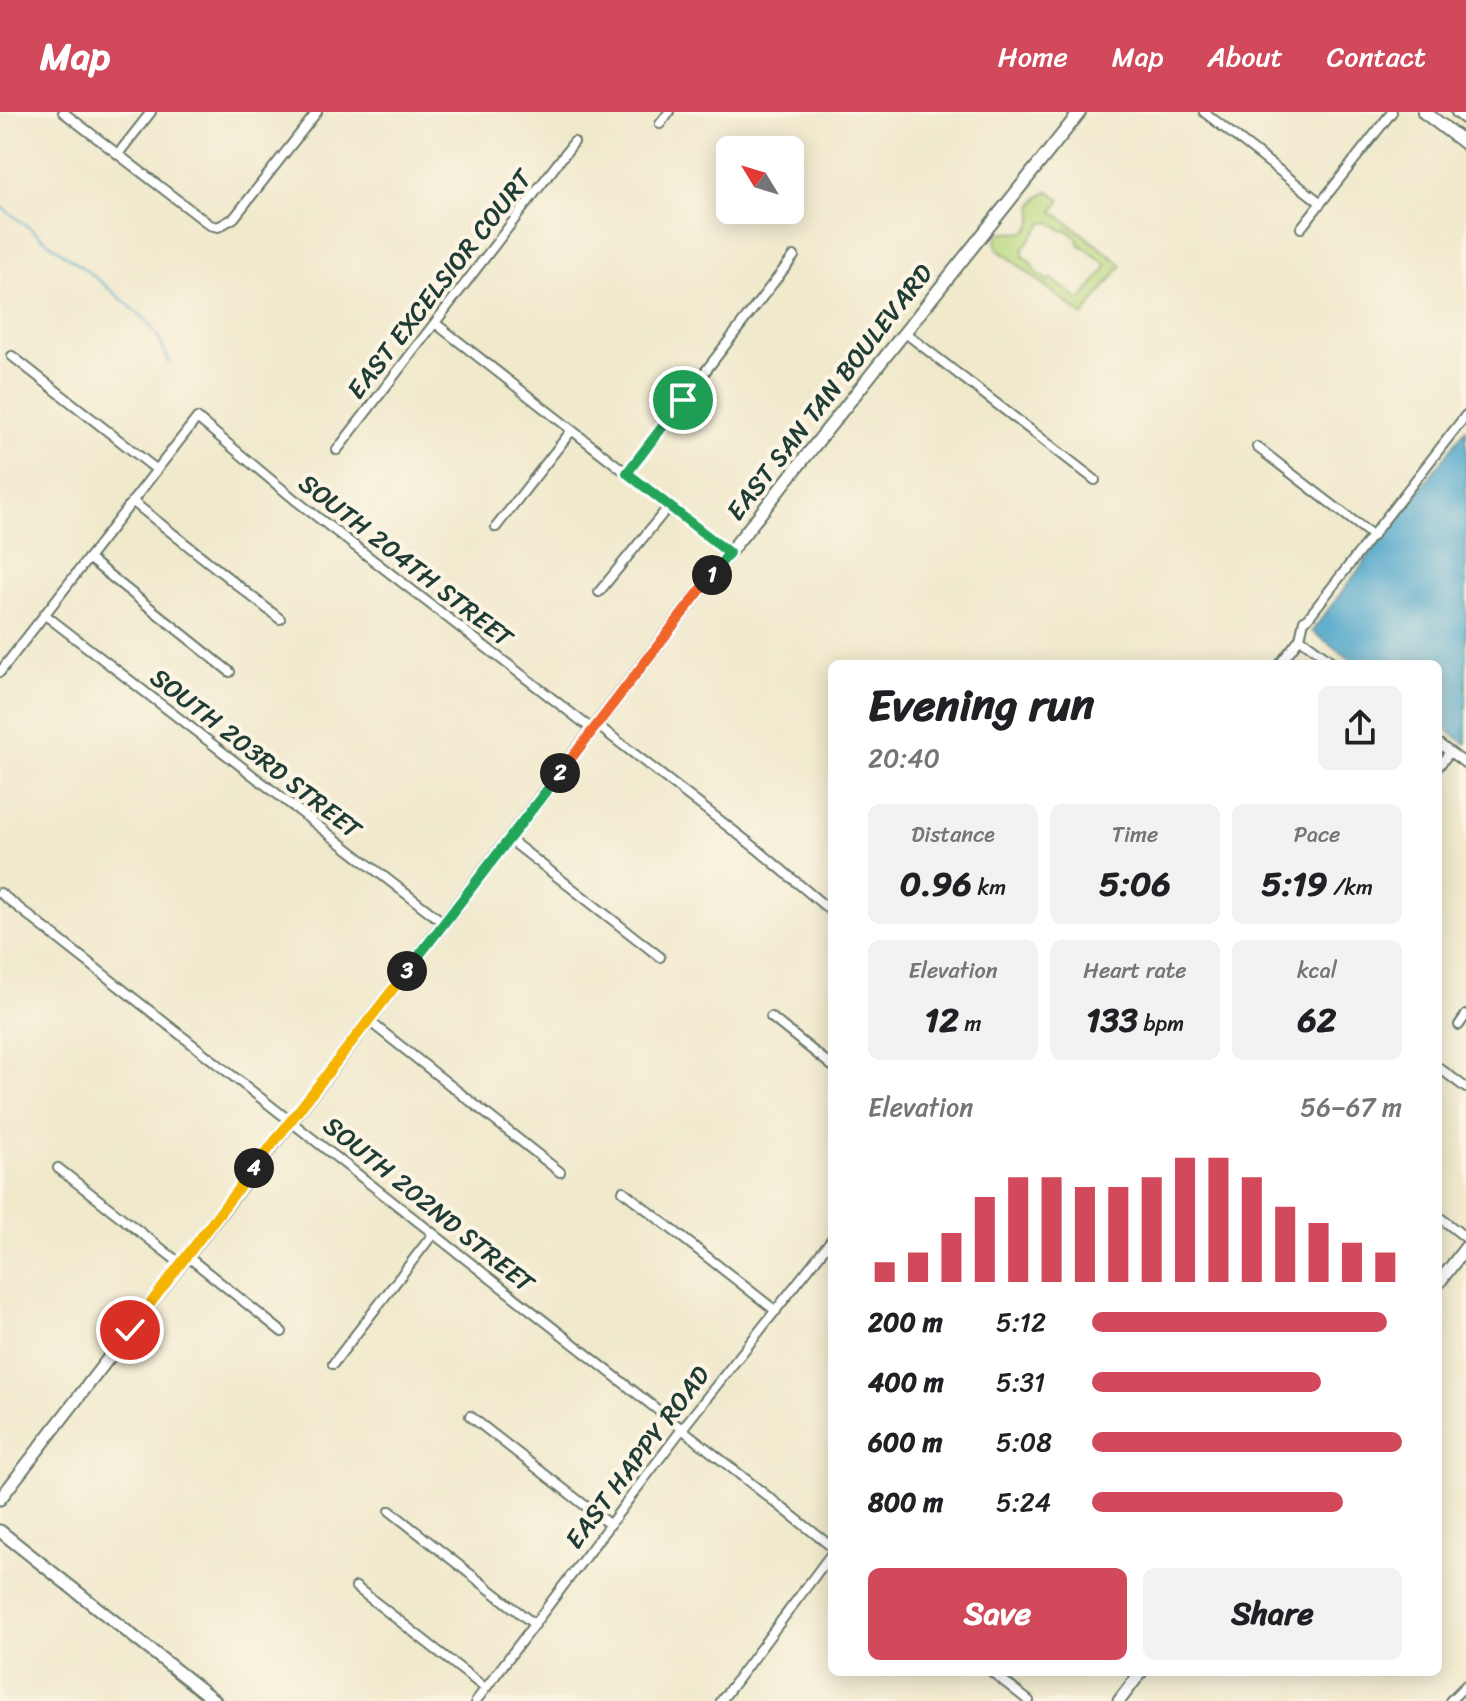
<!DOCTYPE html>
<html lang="en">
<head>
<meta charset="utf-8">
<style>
	body { margin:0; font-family:Sriracha,sans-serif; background:#f2f2f2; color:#202124; height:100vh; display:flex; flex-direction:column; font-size:30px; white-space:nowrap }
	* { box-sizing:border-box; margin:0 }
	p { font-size:26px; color:#757577 }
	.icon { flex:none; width:44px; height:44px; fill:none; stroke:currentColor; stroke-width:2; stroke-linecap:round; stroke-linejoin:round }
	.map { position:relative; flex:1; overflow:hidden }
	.drawer { position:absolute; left:828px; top:548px; width:614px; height:1016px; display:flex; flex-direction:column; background:#fff; border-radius:12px; box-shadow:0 4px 20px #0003 }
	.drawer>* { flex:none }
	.needle { width:52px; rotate:308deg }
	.controls { position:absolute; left:716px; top:24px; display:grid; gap:16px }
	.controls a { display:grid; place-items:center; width:88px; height:88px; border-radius:12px; background:#fff; box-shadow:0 4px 20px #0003; font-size:40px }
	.pin { position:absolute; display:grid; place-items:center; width:68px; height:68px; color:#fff; margin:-34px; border:4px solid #fff; border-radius:50%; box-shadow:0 2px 8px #0007 }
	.km { position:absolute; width:40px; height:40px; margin:-20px; border-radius:50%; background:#222; color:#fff; font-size:22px; line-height:40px; text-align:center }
	.round { display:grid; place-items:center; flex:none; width:84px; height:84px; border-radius:12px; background:#f2f2f2 }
	.headline { display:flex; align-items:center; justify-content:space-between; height:136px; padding:0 40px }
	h1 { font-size:44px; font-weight:700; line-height:60px }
	.metrics { display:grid; grid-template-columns:repeat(3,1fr); gap:12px; height:136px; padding:8px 40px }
	.metrics div { display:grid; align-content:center; border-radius:12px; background:#f2f2f2; text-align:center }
	.metrics b { font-size:34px; font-weight:700 }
	.metrics small { font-size:22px; font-weight:400 }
	.metrics p { font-size:22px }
	.chart { height:224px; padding:16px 40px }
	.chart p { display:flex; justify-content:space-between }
	.chart svg { width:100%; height:144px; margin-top:8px; stroke:#d1495b; stroke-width:6 }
	.primary-button { display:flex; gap:16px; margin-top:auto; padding:16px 40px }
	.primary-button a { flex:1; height:92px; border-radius:12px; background:#d1495b; color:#fff; font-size:32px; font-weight:700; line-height:92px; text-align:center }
	.primary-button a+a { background:#f2f2f2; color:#202124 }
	ul { padding:0 40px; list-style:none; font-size:26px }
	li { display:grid; grid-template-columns:128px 96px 1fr; align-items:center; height:60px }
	li i { height:20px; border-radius:10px; background:#d1495b }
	header { display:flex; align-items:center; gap:48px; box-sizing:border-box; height:112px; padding:0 40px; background:#d1495b; color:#fff }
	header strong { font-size:38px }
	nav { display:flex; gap:44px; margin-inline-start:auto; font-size:28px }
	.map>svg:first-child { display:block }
	.green { fill:#b8d87f; stroke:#6c8a5a; stroke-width:2; fill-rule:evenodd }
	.water { fill:#4ea5ca; stroke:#36717f; stroke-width:2 }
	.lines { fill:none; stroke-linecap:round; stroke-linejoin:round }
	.stream { stroke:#4ea5ca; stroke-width:2 }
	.street-casing { stroke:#687969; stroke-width:12 }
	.secondary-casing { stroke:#687969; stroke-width:15 }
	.primary-casing { stroke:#687969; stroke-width:16 }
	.street { stroke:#fff; stroke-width:8 }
	.secondary { stroke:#fff; stroke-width:11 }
	.primary { stroke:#fff; stroke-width:12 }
	.split-1-casing { stroke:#fff; stroke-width:16 }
	.split-2-casing { stroke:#fff; stroke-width:16 }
	.split-3-casing { stroke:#fff; stroke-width:16 }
	.split-4-casing { stroke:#fff; stroke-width:16 }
	.split-5-casing { stroke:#fff; stroke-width:16 }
	.split-1 { stroke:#22a559; stroke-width:10 }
	.split-2 { stroke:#f0652b; stroke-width:10 }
	.split-3 { stroke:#22a559; stroke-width:10 }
	.split-4 { stroke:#f5b400; stroke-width:10 }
	.split-5 { stroke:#f5b400; stroke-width:10 }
	.labels { text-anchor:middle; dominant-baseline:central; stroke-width:8; stroke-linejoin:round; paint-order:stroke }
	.street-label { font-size:26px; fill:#1f3d34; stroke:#fcf5e5 }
</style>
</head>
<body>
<header>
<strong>Map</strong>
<nav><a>Home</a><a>Map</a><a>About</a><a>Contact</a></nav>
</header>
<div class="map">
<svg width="1466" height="1589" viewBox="0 0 1466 1589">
	<rect width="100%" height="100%" fill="#fcf5e5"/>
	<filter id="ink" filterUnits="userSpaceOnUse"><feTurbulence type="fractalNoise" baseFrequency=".0125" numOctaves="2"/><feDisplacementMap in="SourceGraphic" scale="16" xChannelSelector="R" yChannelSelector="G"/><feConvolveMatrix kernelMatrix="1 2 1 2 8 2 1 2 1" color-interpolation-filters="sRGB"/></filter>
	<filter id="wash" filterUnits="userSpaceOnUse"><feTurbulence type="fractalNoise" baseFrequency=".006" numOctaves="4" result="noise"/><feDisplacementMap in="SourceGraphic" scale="32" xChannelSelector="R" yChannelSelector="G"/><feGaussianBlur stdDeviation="1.8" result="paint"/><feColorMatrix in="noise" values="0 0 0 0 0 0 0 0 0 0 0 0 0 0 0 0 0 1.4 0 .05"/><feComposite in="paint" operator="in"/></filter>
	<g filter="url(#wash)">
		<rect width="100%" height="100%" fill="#f0e9cc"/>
		<path class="green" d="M1050,79l11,9 -8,11 69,54 -39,51 -70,-55c-5,-6 -16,-8 -17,-17 0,-19 21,-7 30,-13 18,-13 -8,-26 24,-40zM1051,110l12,9 4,-1 11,9v4l28,21v4l-24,31h-4l-26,-20 -6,1 -12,-10v-4l-11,-10v-8l20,-25z"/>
		<path class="water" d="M1466,317v315l-28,-21v-59h-81l-45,-33z"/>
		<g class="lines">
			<path class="stream" d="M0,94l99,74 46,39 13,18 12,26"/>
		</g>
	</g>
	<g filter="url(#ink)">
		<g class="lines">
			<defs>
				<path id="street" d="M63,0l147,113 8,2 16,-9 83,-106
					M1204,0l117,91
					M660,12l9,-12
					M118,42l33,-42
					M1301,116l91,-116
					M435,211l294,230
					M904,220l191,148
					M12,244l145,114
					M1257,335l116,89
					M337,338l237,-308
					M627,361l167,-217
					M132,389l148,118
					M496,415l76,-97
					M88,446l142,114
					M599,480l70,-86
					M44,502l400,309
					M1300,526l35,26
					M1280,552l20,-26 4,-18 4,-2 158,-203
					M0,560l197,-254 97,81 299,231
					M597,613l160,124 75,63
					M1438,631l28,21
					M1438,655l12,-15
					M509,727l151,118
					M0,781l832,654
					M771,905l61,49
					M369,909l191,151
					M1459,913l7,-10
					M1438,955l28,21
					M58,1056l123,96
					M623,1079l153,120
					M1438,1104l28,22
					M187,1144l95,76
					M333,1252l100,-130
					M470,1304l140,109
					M390,1399l145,114
					M356,1475l129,101
					M992,1560l37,29
					M476,1589l206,-272 150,-190
					M721,1589l111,-148
					M1450,1589l16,-16"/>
				<path id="secondary" d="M1438,1172l28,-37
					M0,1387l729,-946 351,-441
					M0,1419l215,170
					M1119,1589l22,-29"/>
				<path id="primary" d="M1424,0l42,32
					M1458,0l8,6"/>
			</defs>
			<use href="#street" class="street-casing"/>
			<use href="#secondary" class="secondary-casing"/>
			<use href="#primary" class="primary-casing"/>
			<use href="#street" class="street"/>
			<use href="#secondary" class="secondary"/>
			<use href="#primary" class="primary"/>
		</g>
	</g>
	<g class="lines" filter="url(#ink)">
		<defs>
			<path id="split-1" d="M683,288l-56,73 102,80 -17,22"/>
			<path id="split-2" d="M560,661l152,-198"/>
			<path id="split-3" d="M407,859l153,-198"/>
			<path id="split-4" d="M254,1056l153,-197"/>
			<path id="split-5" d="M130,1218l124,-162"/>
		</defs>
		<use href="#split-1" class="split-1-casing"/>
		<use href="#split-2" class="split-2-casing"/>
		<use href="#split-3" class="split-3-casing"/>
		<use href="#split-4" class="split-4-casing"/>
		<use href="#split-5" class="split-5-casing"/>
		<use href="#split-1" class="split-1"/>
		<use href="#split-2" class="split-2"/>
		<use href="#split-3" class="split-3"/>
		<use href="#split-4" class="split-4"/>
		<use href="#split-5" class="split-5"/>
	</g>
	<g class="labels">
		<g class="street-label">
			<text transform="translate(439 172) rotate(-52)">EAST EXCELSIOR COURT</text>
			<text transform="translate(829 280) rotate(-52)">EAST SAN TAN BOULEVARD</text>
			<text transform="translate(406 448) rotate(38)">SOUTH 204TH STREET</text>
			<text transform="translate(256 641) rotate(38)">SOUTH 203RD STREET</text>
			<text transform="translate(429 1092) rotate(39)">SOUTH 202ND STREET</text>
			<text transform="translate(637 1345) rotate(-53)">EAST HAPPY ROAD</text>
		</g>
	</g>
</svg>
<div class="controls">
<a><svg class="needle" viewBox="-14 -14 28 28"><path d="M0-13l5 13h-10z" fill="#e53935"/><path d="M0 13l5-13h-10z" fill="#757577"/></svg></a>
</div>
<div class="pin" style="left:683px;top:288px;background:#1e9e55"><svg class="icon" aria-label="arrive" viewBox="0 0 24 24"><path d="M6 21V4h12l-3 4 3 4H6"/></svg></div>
<div class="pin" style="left:130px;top:1218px;background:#d93025"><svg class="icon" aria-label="check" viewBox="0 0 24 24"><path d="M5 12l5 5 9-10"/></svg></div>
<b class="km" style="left:712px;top:463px">1</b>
<b class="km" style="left:560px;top:661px">2</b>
<b class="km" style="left:407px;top:859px">3</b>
<b class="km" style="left:254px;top:1056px">4</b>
<section class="drawer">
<div class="headline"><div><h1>Evening run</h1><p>20:40</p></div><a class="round"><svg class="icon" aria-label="share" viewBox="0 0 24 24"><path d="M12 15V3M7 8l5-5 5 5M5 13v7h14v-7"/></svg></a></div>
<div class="metrics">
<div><p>Distance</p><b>0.96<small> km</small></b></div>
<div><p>Time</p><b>5:06</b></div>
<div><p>Pace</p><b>5:19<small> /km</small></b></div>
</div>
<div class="metrics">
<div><p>Elevation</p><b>12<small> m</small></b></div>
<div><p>Heart rate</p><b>133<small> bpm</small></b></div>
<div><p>kcal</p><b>62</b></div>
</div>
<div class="chart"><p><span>Elevation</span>56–67 m</p>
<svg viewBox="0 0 160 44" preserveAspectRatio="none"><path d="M5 44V38M15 44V35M25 44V29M35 44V18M45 44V12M55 44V12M65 44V15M75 44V15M85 44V12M95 44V6M105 44V6M115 44V12M125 44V21M135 44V26M145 44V32M155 44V35"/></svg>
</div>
<ul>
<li><b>200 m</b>5:12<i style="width:95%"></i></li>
<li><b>400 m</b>5:31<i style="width:74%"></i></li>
<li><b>600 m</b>5:08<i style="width:100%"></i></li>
<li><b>800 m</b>5:24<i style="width:81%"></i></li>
</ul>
<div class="primary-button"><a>Save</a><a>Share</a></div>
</section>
</div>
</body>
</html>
